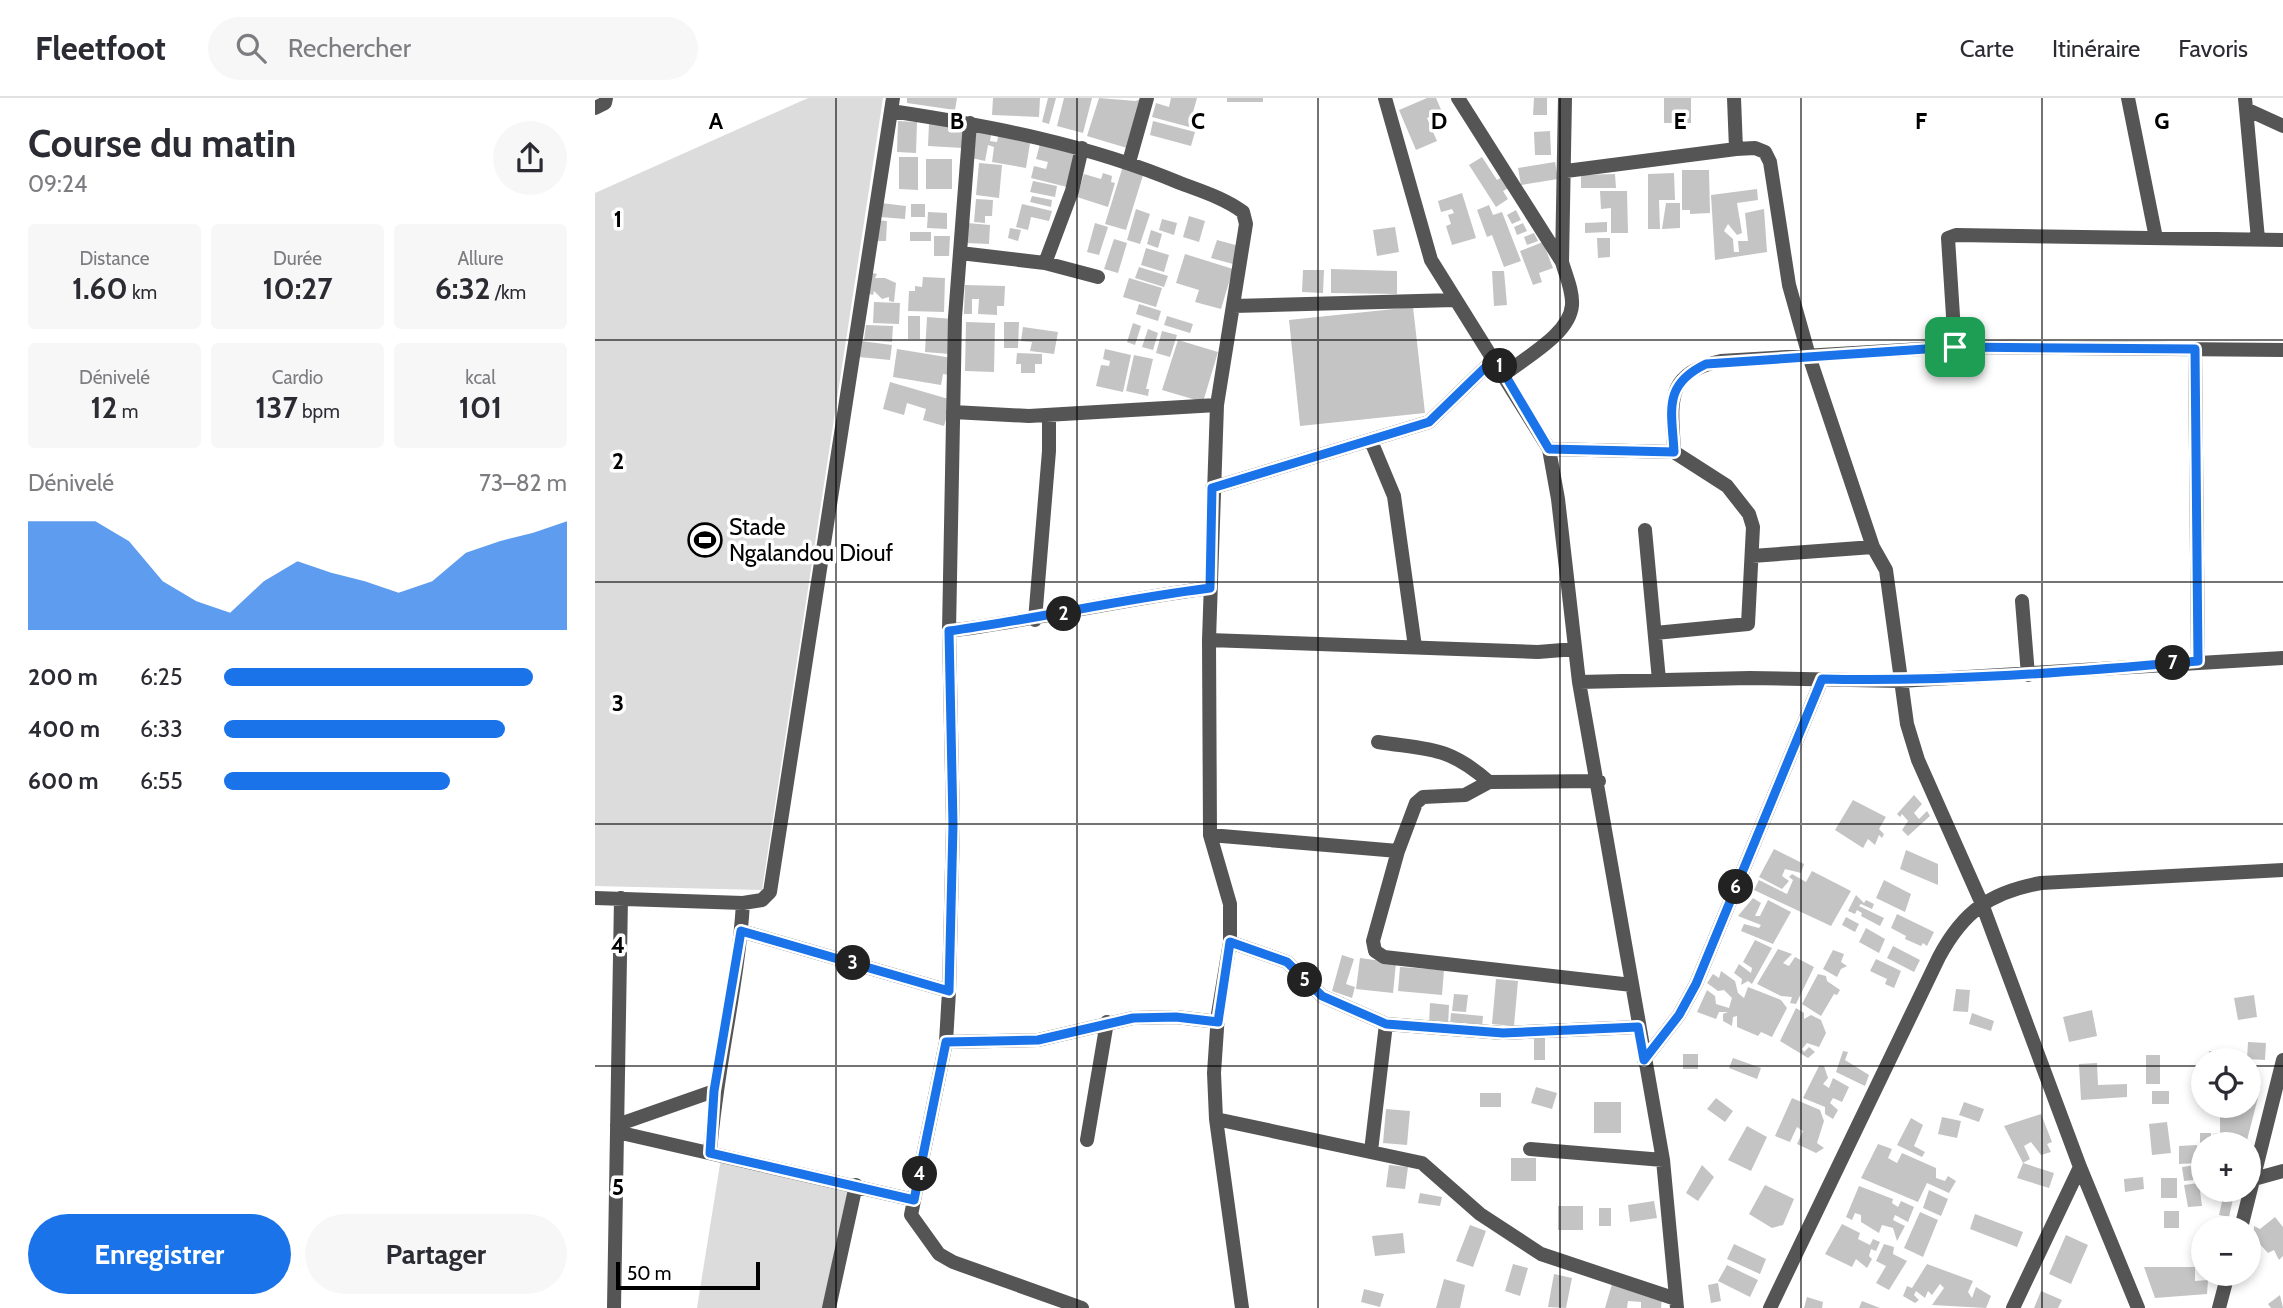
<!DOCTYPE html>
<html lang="fr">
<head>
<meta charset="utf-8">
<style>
	body { margin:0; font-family:Cabin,sans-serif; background:#f7f7f7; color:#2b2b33; height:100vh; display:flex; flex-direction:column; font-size:26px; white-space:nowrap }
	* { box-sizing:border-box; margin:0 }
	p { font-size:23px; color:#7c7c81 }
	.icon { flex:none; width:38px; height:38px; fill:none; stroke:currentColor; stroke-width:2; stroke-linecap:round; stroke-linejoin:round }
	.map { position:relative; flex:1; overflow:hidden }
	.drawer { display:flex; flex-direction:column; background:#fff; width:595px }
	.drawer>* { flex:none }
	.fabs { position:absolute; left:1596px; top:950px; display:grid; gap:14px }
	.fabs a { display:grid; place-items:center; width:70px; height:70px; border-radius:50%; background:#fff; box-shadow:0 4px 10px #0003; font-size:35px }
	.scale { position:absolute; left:21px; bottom:18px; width:144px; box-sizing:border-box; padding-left:7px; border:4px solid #000; border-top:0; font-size:19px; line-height:24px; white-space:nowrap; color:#000; -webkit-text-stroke:5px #fff; paint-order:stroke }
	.pin { position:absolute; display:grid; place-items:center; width:60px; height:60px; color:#fff; margin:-30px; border-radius:14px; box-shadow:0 4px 10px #0006 }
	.km { position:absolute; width:35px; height:35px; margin:-18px; border-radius:50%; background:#222; color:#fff; font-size:19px; line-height:35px; text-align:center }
	.round { display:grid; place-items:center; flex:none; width:74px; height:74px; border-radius:37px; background:#f7f7f7 }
	.overview { display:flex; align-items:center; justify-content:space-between; height:119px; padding:0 28px }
	h1 { font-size:38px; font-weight:800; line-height:52px }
	.figures { display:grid; grid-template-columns:repeat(3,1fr); gap:10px; height:119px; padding:7px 28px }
	.figures div { display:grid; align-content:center; border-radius:7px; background:#f7f7f7; text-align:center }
	.figures b { font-size:30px; font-weight:800 }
	.figures small { font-size:19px; font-weight:400 }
	.figures p { font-size:19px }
	.chart { height:196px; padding:14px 28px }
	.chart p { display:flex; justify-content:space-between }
	.chart svg { width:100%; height:126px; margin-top:7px; fill:#1a73e8; opacity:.7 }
	.button { display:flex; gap:14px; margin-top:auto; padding:14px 28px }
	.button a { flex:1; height:80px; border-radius:42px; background:#1a73e8; color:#fff; font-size:28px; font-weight:800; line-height:80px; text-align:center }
	.button a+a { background:#f7f7f7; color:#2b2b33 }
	ul { padding:0 28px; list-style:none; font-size:23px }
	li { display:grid; grid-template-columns:112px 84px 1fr; align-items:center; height:52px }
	li i { height:18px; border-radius:9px; background:#1a73e8 }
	header { display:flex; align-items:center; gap:42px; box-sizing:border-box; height:98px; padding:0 35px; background:#fff; border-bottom:2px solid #e1e1e2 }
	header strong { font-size:33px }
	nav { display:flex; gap:38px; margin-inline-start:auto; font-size:24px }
	.search { width:490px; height:63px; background:#f7f7f7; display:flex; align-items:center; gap:18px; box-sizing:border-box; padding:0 24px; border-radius:38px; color:#7c7c81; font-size:26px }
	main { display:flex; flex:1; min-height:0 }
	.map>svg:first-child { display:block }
	.green { fill:#dcdcdc }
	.building { fill:#c4c4c4 }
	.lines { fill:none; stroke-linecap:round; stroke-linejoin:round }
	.street { stroke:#555; stroke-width:14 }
	.route-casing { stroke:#fff; stroke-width:14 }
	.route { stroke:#1a73e8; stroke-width:9 }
	.grid { fill:none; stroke:#000; stroke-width:2; stroke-opacity:0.55 }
	.labels { text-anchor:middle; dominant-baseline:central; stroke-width:7; stroke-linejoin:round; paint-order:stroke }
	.poi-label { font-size:23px; fill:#000; stroke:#fff; text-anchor:start }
	.grid-label { font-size:23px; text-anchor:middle; font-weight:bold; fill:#000; stroke:#fff; stroke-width:7; stroke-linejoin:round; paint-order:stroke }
</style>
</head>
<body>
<header>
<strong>Fleetfoot</strong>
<div class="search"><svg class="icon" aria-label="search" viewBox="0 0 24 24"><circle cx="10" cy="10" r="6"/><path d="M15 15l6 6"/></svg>Rechercher</div>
<nav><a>Carte</a><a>Itinéraire</a><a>Favoris</a></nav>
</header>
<main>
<section class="drawer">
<div class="overview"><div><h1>Course du matin</h1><p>09:24</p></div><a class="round"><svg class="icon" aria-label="share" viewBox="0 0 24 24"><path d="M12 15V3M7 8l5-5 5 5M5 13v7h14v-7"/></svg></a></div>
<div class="figures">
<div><p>Distance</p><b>1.60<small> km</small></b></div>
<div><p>Durée</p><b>10:27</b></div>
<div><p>Allure</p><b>6:32<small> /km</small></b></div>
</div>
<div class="figures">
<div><p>Dénivelé</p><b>12<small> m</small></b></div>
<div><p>Cardio</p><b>137<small> bpm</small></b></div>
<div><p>kcal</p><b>101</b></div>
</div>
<div class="chart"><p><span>Dénivelé</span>73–82 m</p>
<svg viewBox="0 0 160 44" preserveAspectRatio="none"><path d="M0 44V6L10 6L20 6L30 13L40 27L50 34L60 38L70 27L80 20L90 24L100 27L110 31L120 27L130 17L140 13L150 10L160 6V44z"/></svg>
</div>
<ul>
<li><b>200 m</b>6:25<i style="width:90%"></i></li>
<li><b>400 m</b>6:33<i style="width:82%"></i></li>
<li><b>600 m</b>6:55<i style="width:66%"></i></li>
</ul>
<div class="button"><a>Enregistrer</a><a>Partager</a></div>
</section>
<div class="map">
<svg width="1688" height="1210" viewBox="0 0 1688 1210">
	<rect width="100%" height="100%" fill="#fff"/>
	<path class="green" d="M213,0h75l-121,792 -167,-4v-693z
		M126,1060l134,29 -24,121h-134z"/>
	<path class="building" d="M312,0h50l-2,12 -48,-7z
		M398,0h47l-1,19 -47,-2z
		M453,0h8l-7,26 -7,-2z
		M469,0h28l-9,35 -26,-7z
		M504,0l37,3 6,-3 -15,50 -40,-12z
		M576,0h26l-8,29 -37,-10 4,-14 13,4z
		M632,0h36v4h-36z
		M832,0h9l6,14 -15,6 10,23 -21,9 -17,-40z
		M939,0h13v17h-14z
		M1069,0h27v25h-27z
		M303,23l19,1 -1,31 -19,-1z
		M558,23l42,11 -4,14 -41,-11z
		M334,25l36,3 -2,22 -35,-2z
		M382,30l15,2 -2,11 7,1 2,-10 32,5 -5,31 -34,-6 2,-15 -6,-2 -3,16 -13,-3z
		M955,33l1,24h-16l-1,-23z
		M446,42l39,10 -9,38 -40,-10 3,-12 12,3 2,-7 -12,-3z
		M304,59h19v33l-19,-1z
		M887,59l15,23 8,-5 7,11 -9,5 5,8 -12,8 -27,-42z
		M331,61h26v30h-26z
		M960,64l3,17 -37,6 -3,-17z
		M384,65l23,2 -3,33 -23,-3z
		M528,68l21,6 -18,58 -21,-6z
		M1087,72h27l1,43 -20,1v-4h-8z
		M508,75l9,3 -1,6 4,1 -7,24 -31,-10 7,-23 17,5z
		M1079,75l1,27h-16l1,29h-12v-55z
		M1020,76l1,14h-35v-13z
		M438,83l24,5 -2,11 -25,-5z
		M1162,91l1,11 -21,3 5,30 -5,2 -9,-11 -4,7 9,8 1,13h5l-1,-11h10l-3,-28 19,-4 3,43 -52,8 -4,-65z
		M1005,93h27l1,42h-17v-25l-10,1z
		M867,95l14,45 -24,7 -6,-19 5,-2 -3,-9 6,-2 -2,-4 -11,3 -3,-11z
		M437,98l20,4 -1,7 -21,-5z
		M381,101l17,1 -1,16h-7v7l-11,-1z
		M286,105l25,3 -1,13 -25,-2z
		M1071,105h14v25l-18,1z
		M316,106h14v13h-14z
		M427,106l30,7 -3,10 -18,-4 -3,13 -12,-3z
		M894,107l4,10 9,-3 19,49 -17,6 -12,-32 -5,2 -10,-27z
		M541,111l14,5 -10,30 -13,-4z
		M921,112l5,10 -9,4 -5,-9z
		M333,114l19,1v16l-20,-1z
		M594,118l16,5 -6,21 -16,-5z
		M567,121l15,4 -3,12 -15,-5z
		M281,122l11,1 -1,20h-11z
		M1012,124v10l-22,1v-10z
		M372,125l23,2 -1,19 -23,-1z
		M500,125l13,4 -9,28 -12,-3z
		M928,125l4,8 -10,4 -3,-8z
		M800,129l4,25 -22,4 -4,-26z
		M415,130l11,2 -3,11 -10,-3z
		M556,132l11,4 -4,14 -11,-4z
		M315,134h21v9h-21z
		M939,135l4,8 -11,4 -3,-8z
		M339,138h16l-1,20h-15z
		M1002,140h13v19l-12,1z
		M519,141l13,4 -9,30 -14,-4z
		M622,142l22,6 -6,18 -22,-6z
		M948,144l10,26 -14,5 3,9 -9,3 -13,-34z
		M551,150l23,7 -5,17 -23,-7z
		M590,156l48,15 -12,40 -26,-7 4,-12 -23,-7z
		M544,169l29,9 -4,11 -29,-9z
		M736,171l66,2v23l-66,-1z
		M708,172h21l-1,23 -21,-1z
		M897,173h12l3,34 -13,1z
		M274,174l8,2 -2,4h10l11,5 -2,19 -5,-1v-4l-7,2 -8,-8 -1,4 -8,-2z
		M328,179l22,1 -1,34 -36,-1 1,-20h6v-5l7,1z
		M534,180l33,10 -6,19 -33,-10z
		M370,187l40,1 -1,20h-7v9l-19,-1 1,-15h-7v15h-8z
		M279,204l26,1 -1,21 -26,-1z
		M544,206l22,7 -3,10 -22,-7z
		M818,209l12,106 -125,13 -11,-106z
		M313,218h12v23h-12z
		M572,218l26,8 -3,9 -26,-8z
		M332,219l26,2 -3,35 -25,-2z
		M371,224l29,1 -1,49 -29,-1z
		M409,224h15l-1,26h-14z
		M538,225l8,3 -6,19 -8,-3z
		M271,227l27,1 -1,16 -28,-2z
		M428,229l35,5 -4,22 -24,-3 2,-9 -11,-1z
		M553,231l10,4 -5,17 -11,-3z
		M567,233l15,4 -7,22 -14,-4z
		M583,242l40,12 -15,50 -41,-12z
		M266,243l31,4 -2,15 -31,-3z
		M302,251l55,9 -3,17 -6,-1 -2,11 -48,-8z
		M510,251l26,6 -8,37 -27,-6 5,-21 8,1 1,-5 -7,-2z
		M422,255l25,1v10h-7v9h-14v-9h-5z
		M539,257l19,4 -7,30h3l-1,7 -22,-5z
		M295,284l62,18 -8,26 -21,-6 3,-11 -19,-6 -3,12 -21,-6z
		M1319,697l8,9 -8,9 5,6 8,-8 3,5 -22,20 -6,-6 6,-9 -6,-7 -2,3 -3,-3z
		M1258,702l33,17 -7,12 5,5 -2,4 -3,-3 -4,10 -7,-6 -5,9 -28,-18z
		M1179,751l30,15 -3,9 -16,-4 -3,7 7,5 -7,8 -23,-12z
		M1311,752l32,14v21l-38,-16z
		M1217,773l39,20 -20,35 -77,-36 5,-10 28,14 6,-14 -4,-3 3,-3 14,8z
		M1289,782l27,14 -6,18 -29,-14z
		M1261,797l8,8 2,-3 8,4 -2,5 -11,-5 -2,2 25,12 -4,8 -19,-10 1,-3 -5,-3 -2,4 -7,-3z
		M1158,800l8,5 -6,13h5l8,-16 23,12 -18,32 -32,-13 3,-7 15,4 2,-3 -23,-9z
		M1302,816l37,18 -7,14 -4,-3 -2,3 -16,-7 1,-3 -15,-8z
		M1251,819l13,7 -4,8 -13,-7z
		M1271,830l19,11 -6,14 -20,-11z
		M1160,842l17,8 -20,36 -4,-3 -7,4 1,-6 -8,-6 5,-9 12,9 1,-5 -9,-6z
		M1298,848l27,14 -6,12 -27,-14z
		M1183,851l14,5 -9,9 6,3 6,-9 19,10 -18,37 -6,-1 2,-6 -11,-1 -24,-12z
		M1238,852l11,4 -3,8 6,4 -6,3 -4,8 -14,-8z
		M747,857l12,4 -8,25 9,3 -3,11 -20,-7z
		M765,860l36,5 -3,30 -37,-4z
		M1281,861l25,12 -7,17 -9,-4 2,-5 -17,-8z
		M805,869l44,3 -2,25 -44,-4z
		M1126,873l14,10 3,12 6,5 4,-11 33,13 6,8 -15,29 -11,-5 -3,4 -21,-9v-11l-4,1 -1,9 -9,-5v-7l5,-2h-9l-3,7 -19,-7 10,-22 8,6 1,8 13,4 3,-10 -8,-8 -6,1 -11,-8 6,-9 6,4z
		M1223,876l8,2 1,5 13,9 -3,5 -3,-1 -13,22 -19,-12z
		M901,881l22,2 -4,45 -22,-2z
		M1361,891l14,1 -2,22 -15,-1z
		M859,896l14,1 -2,17 -14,-1z
		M1659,897l3,22 -19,3 -4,-22z
		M835,905l19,2 -1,22 -19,-2z
		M1201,910l8,5v6l7,-4 10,5 5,13 -7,14 -12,-4 -5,6 2,3 5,-5 6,5 -7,6 -28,-17z
		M1497,912l5,26 -28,6 -6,-25z
		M856,915l32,3 -1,12 -32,-3z
		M1377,915l22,8 -3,10 -22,-7z
		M939,940h11v22h-11z
		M1653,944l18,1 -1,17 -18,-1z
		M1248,953l5,1 -3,8 24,15 -4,11 -29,-14z
		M1614,953h25v9h-26z
		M1088,956h15v15h-15z
		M1551,957h14v29h-14z
		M1138,960l28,10 -4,11 -28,-11z
		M1502,965l1,22 29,-1v13l-46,3 -2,-36z
		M1224,968h5l4,12 -5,6 6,4 4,-10 16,9 -7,15 -9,-4 -3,5 8,7 -5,9 -8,-5v-7l-22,-9z
		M1666,988l-15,58h-34l1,-10 7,-1v-22l11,-1 -1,-4h19v-18z
		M941,989l21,6 -5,16 -21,-6z
		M1557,993h17v13h-17z
		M885,995h21v14h-21z
		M1121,1000l17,13 -8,11 -18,-13z
		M1197,1000l28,12 4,11 -7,22 7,5 -8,5 -19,-9 6,-13 -6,-4 -7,15 -15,-6z
		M999,1004h27v31h-27z
		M1369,1004l20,7 -5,13 -20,-7z
		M791,1011l24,2 -3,34 -24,-2z
		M1446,1016l11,28 -5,2 4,8 -10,3 -10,-13 -7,4 6,13 -7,4 31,10 -5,15 -32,-10 6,-15 -19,-37z
		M1347,1019l19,4 -4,17 -19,-4z
		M1316,1020l12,7 -9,21 11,6 -3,5 -25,-12z
		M1572,1024l4,31 -19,2 -3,-31z
		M1152,1028l20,11 -16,34 -23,-11z
		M1605,1035h11v10h-11z
		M1283,1046l14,5 -4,9 9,5 5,-10 34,15v10l9,3 3,-5 8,5 -7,12 -22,-10 -9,19 -57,-24z
		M1602,1047l1,18 -19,1v-18z
		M916,1060h25v23h-25z
		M1608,1066v15l-19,2 -2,-14z
		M794,1067l19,2 -3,22 -19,-2z
		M1107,1067l12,12 -16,24 -12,-8z
		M1548,1079l1,12 -19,3 -1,-13z
		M1566,1080h16v20h-16z
		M1604,1085l3,23 -14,1 -4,-22z
		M1170,1087l29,14 -11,26 -11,3 -23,-14z
		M1264,1088l34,13 -1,4 6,4 3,-6 13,6 -6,15 -13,-7 -2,5 12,6 -8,15 -4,-13 -11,-3 -3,8 -18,-11v-7l-6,-2 -3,7 -6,-3z
		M1334,1092l19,9 -7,17 -18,-8z
		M825,1095l22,4 -2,9 -22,-3z
		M1628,1099l10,2 -4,18 -10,-2z
		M1059,1103l3,17 -27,4 -2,-17z
		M963,1108h25v24h-25z
		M1004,1110h12v18h-12z
		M1569,1113h15v17h-15z
		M1325,1114l18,8 -15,37 -19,-9z
		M1380,1116l48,18 -6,15 -47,-18z
		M1680,1119l8,10v29l-4,4 -5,-10 -6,3 -14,-15v-12l6,3z
		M1247,1126l18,9 -2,6 12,6 3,-6 7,3 -4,9 -5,-2 -2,7 3,3 -5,9 -11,-9 -4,8 -27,-13z
		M875,1127l16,6 -13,36 -17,-6z
		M808,1135l2,20 -30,3 -3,-20z
		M1471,1137l22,10 -17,39 -22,-10z
		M1139,1146l32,15 -6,15 -33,-15z
		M1289,1146l10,3 -1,7 14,7 -18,29 -13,-7 10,-17 -10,-5z
		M918,1166l15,4 -8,28 -15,-5z
		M1332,1166l46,17 -5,11 4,6 4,-11 15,9 -5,12 -54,-3 12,-17 -4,-4 -8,11 -4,-4 -3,7 -9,-7 -2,4 5,5 -4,3 -12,-7 4,-10 5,2z
		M1132,1167l31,15 -8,17 -32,-16z
		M1549,1169h51v14l13,-1 -1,14 -52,4z
		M959,1176l18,4 -6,30 -18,-1z
		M849,1181l21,6 -5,23h-24z
		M1123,1185l3,18 -10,2 -3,-18z
		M1017,1186l50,13 -1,11h-20v-6l-13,-1 -1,7h-22z
		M769,1191l20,5 -4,13 -19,-5z
		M1446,1193l21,9 -4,8h-24z
		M1685,1197l3,13h-12l-3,-4z
		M1212,1199l16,5 -1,6h-18z
		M1267,1203l18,7h-21z"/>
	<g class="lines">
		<path class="street" d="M790,0l46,162 118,189 9,50 21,183 84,478 14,148
			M863,0l104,164c4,14 11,29 10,43 -2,29 -46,52 -67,69
			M1139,0l2,51
			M1533,0l28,140
			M1650,0l13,141
			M0,10l10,-5 1,-5
			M1651,11l37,17
			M296,13c99,15 196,33 289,72 21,8 44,15 63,29l3,12 -29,181 -8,235 1,195 20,69v38l-12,72 -4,59 2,46 26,189
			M375,25l-15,194 -6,314 4,194 -4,166 -3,51 -35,173 28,39 14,8 129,46
			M534,64l18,-64
			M971,73l170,-22 19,-1 10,4 5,10 19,123 20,71 64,191 13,23 21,154 11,36 64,144 98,263 58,141
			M365,155l85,10 53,14
			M967,164l3,-164
			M450,165l27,-72 10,-43
			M638,208l222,-6
			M1360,249l-7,-109 8,-3 327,5
			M1600,251l3,312
			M358,314l76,4 188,-11
			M776,343l23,55 21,151
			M954,351l125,3 53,34 22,28 4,13 -5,97 -93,9
			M1079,354c-2,-48 -11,-79 47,-91l234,-14 328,3
			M617,390l217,-66 66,-64
			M1050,432l14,150
			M1157,458l121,-9
			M1427,503l6,74
			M440,522l14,-169v-36
			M354,533c87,-11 173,-32 261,-43
			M614,542l329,12 37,-3
			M984,584l171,-4 150,3 383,-23
			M783,644c52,8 70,4 111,40
			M1004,683l-110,1 -24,13 -42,2 -7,6 -18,48 -25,90 2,10 9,6 248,28
			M615,737l188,16
			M0,800l148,5 19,-3 8,-8 123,-794
			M146,833l208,60
			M635,844l57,20 35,34 64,28 117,9 135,-6
			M351,944l92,-2 95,-22 43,-1 42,5
			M1049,962l35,-45 17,-31 126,-305
			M621,1021l206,44 58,51 61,40 135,45
			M22,1027l97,-34
			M22,1034l297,68
			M492,1042l20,-118
			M935,1051l133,11
			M776,1053l15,-127
			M115,1055c6,-84 28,-166 33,-250
			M1659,1081l29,-8
			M1646,1130l42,-168
			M19,1210l7,-410
			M234,1210l27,-123
			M1175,1210l169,-351c24,-45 51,-65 102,-74l242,-13
			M1418,1210l67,-141
			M1624,1210l9,-34"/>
	</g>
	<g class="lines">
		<defs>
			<path id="route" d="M1360,249l240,2 3,312c-125,11 -250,21 -376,18l-126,305 -17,31 -35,45 -6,-33 -135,6 -117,-9 -64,-28 -35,-34 -57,-20 -12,80 -42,-5 -43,1 -95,22 -92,2 -32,158 -204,-47 4,-62 27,-160 208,60 4,-166 -4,-194c87,-12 173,-32 261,-43l2,-100 217,-66 66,-64 54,91 125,3c-2,-41 -12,-67 32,-88z"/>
		</defs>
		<use href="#route" class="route-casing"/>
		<use href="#route" class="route"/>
	</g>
	<path class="grid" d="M241,0v1210M482,0v1210M723,0v1210M965,0v1210M1206,0v1210M1447,0v1210M0,242h1688M0,484h1688M0,726h1688M0,968h1608M1654,968h34"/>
	<defs>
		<symbol id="stadium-ring" viewBox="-11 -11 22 22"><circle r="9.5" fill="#fff" stroke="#000" stroke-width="1.5"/><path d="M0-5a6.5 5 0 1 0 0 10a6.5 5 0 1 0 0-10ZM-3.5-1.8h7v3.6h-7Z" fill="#000"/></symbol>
	</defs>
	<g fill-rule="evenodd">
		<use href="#stadium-ring" x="91" y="423" width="38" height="38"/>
	</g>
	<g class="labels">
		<g class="poi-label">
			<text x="134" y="429">Stade<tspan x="134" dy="26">Ngalandou Diouf</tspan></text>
		</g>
	</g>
	<g class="grid-label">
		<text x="121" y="31">A</text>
		<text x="362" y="31">B</text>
		<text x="603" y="31">C</text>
		<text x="844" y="31">D</text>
		<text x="1085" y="31">E</text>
		<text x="1326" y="31">F</text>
		<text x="1567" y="31">G</text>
		<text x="23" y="129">1</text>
		<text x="23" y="371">2</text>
		<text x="23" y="613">3</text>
		<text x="23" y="855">4</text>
		<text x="23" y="1097">5</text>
	</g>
</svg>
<div class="fabs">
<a><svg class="icon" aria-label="locate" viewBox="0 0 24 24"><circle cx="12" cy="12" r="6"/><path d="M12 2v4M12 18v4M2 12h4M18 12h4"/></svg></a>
<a>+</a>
<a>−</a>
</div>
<div class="scale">50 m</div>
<div class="pin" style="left:1360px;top:249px;background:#1e9e55"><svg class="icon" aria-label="arrive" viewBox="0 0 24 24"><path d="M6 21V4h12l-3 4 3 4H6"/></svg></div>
<b class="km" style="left:905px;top:268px">1</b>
<b class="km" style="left:469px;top:516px">2</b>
<b class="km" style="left:258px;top:865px">3</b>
<b class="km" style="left:325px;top:1076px">4</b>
<b class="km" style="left:710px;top:882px">5</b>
<b class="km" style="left:1141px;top:789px">6</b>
<b class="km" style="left:1578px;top:565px">7</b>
</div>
</main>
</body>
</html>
